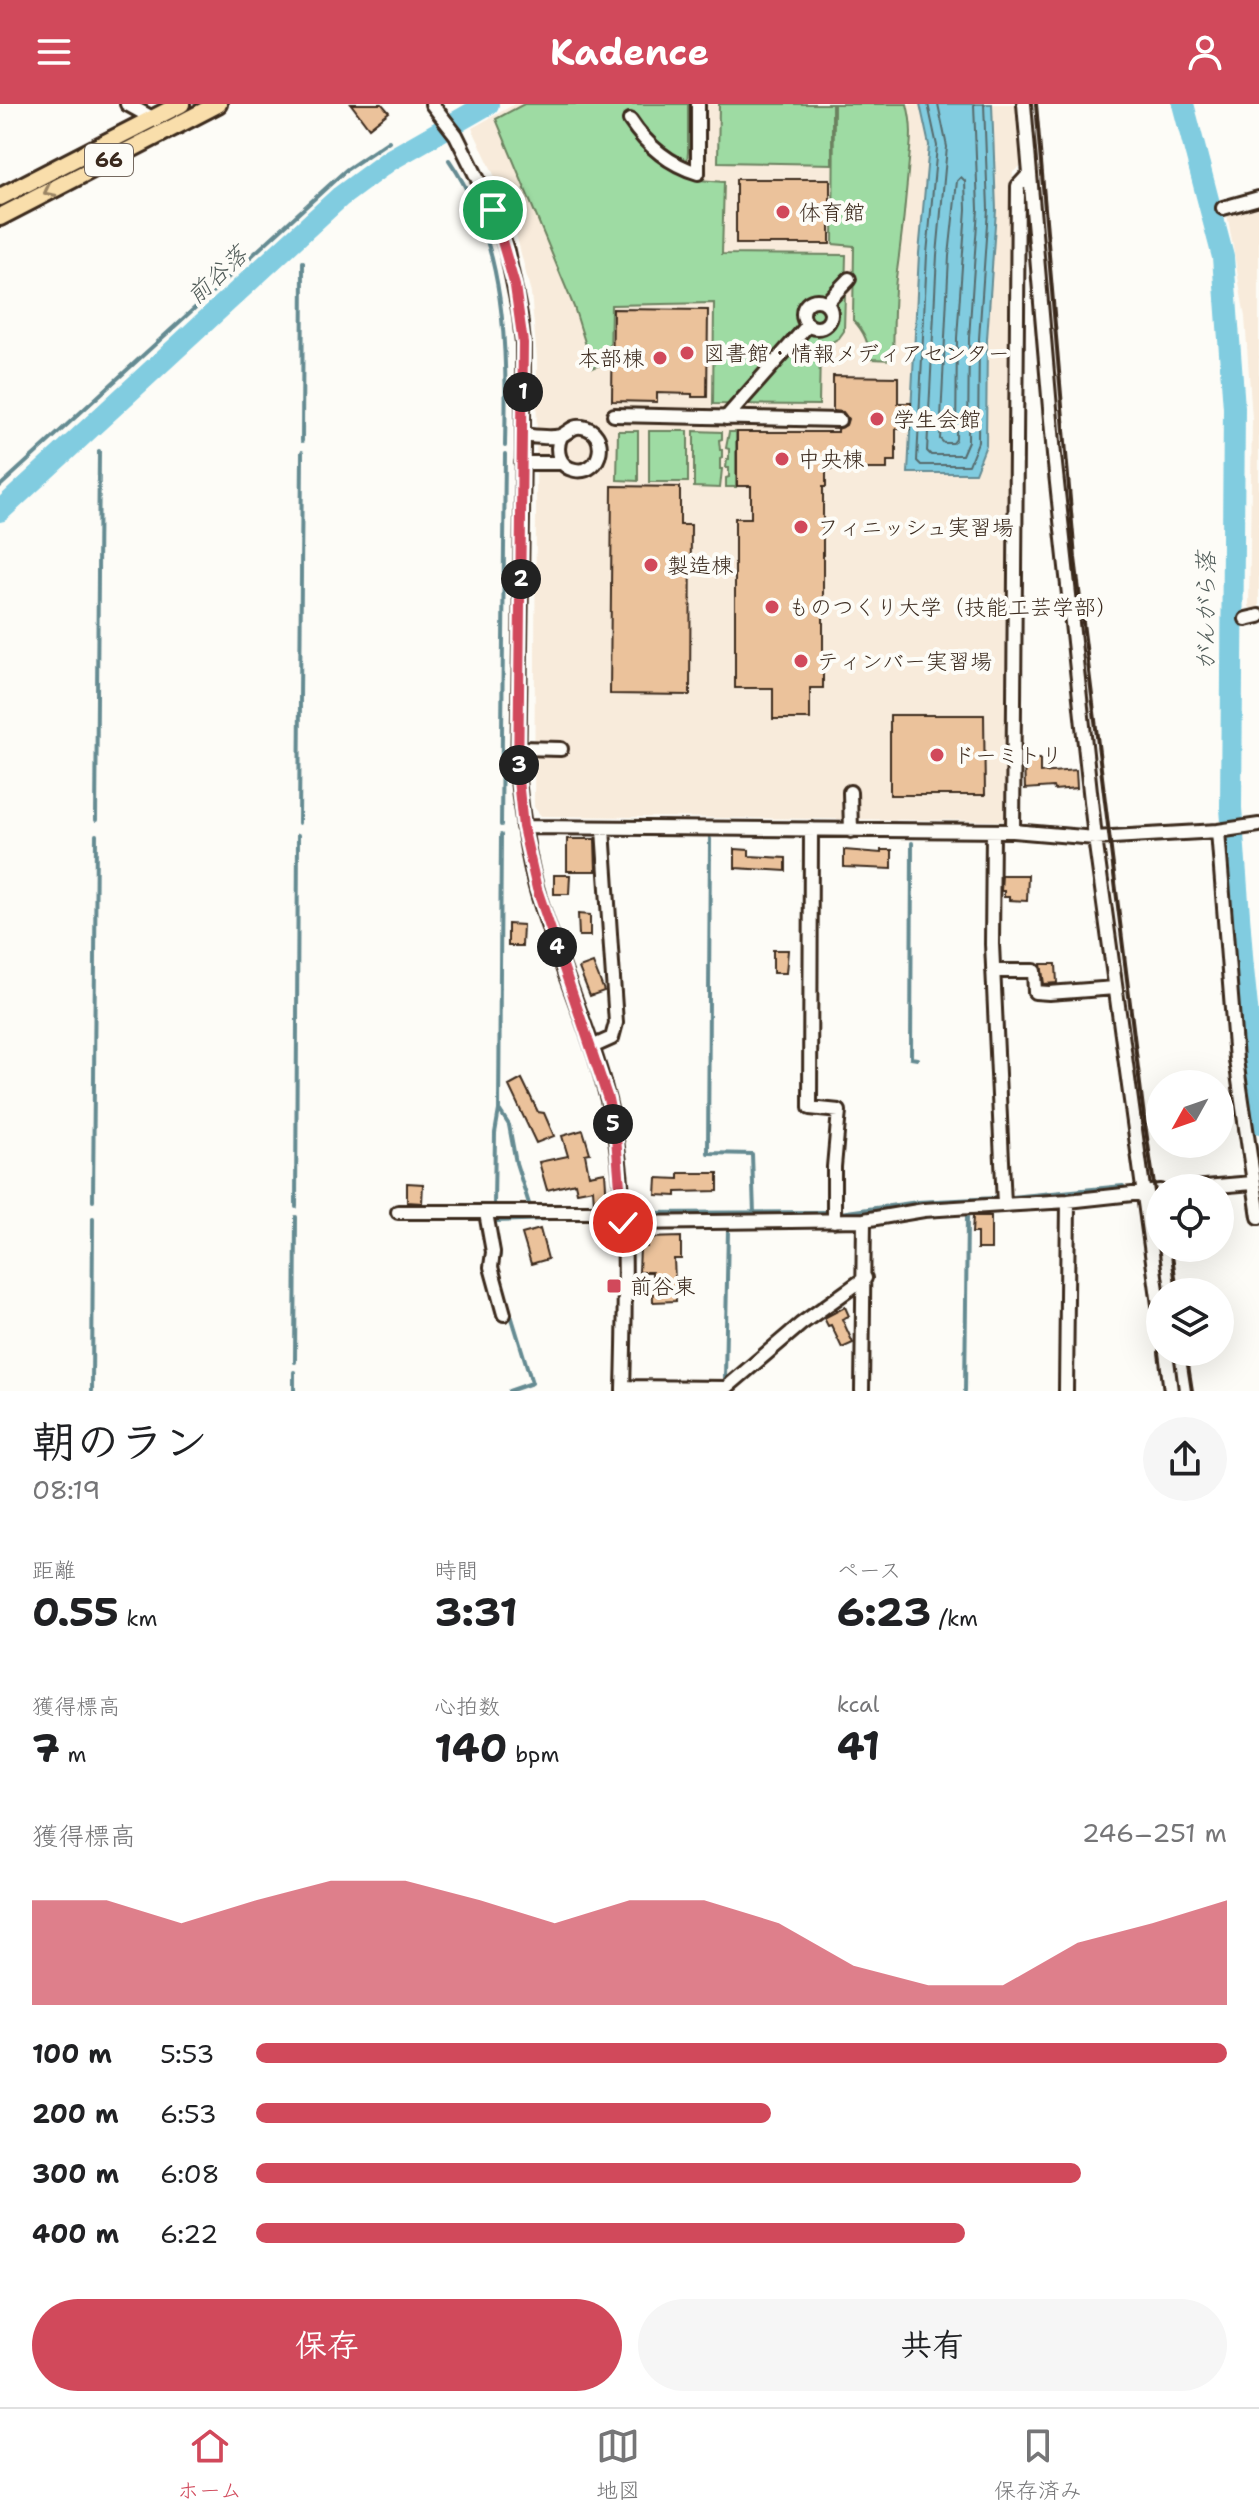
<!DOCTYPE html>
<html lang="ja">
<head>
<meta charset="utf-8">
<style>
	body { margin:0; font-family:"Shantell Sans","Klee One",sans-serif; background:#f6f6f6; color:#202124; height:100vh; display:flex; flex-direction:column; font-size:30px; white-space:nowrap }
	* { box-sizing:border-box; margin:0 }
	p { font-size:26px; color:#757577 }
	.icon { flex:none; width:44px; height:44px; fill:none; stroke:currentColor; stroke-width:2; stroke-linecap:round; stroke-linejoin:round }
	.map { position:relative; height:1287px; overflow:hidden }
	.side { display:flex; flex-direction:column; background:#fff; flex:1 }
	.side>* { flex:none }
	.needle { width:52px; rotate:230deg }
	.tools { position:absolute; left:1146px; top:966px; display:grid; gap:16px }
	.tools a { display:grid; place-items:center; width:88px; height:88px; border-radius:50%; background:#fff; box-shadow:0 8px 32px #0002; font-size:40px }
	.pin { position:absolute; display:grid; place-items:center; width:68px; height:68px; color:#fff; margin:-34px; border:4px solid #fff; border-radius:50%; box-shadow:0 2px 8px #0007 }
	.km { position:absolute; width:40px; height:40px; margin:-20px; border-radius:50%; background:#222; color:#fff; font-size:22px; line-height:40px; text-align:center }
	.round { display:grid; place-items:center; flex:none; width:84px; height:84px; border-radius:42px; background:#f6f6f6 }
	.overview { display:flex; align-items:center; justify-content:space-between; height:136px; padding:0 32px }
	h1 { font-size:44px; font-weight:700; line-height:60px }
	.stats { display:grid; grid-template-columns:repeat(3,1fr); gap:12px; height:136px; padding:8px 32px }
	.stats div { display:grid; align-content:center }
	.stats b { font-size:40px; font-weight:700 }
	.stats small { font-size:22px; font-weight:400 }
	.stats p { font-size:22px }
	.chart { height:224px; padding:16px 32px }
	.chart p { display:flex; justify-content:space-between }
	.chart svg { width:100%; height:144px; margin-top:8px; fill:#d1495b; opacity:.7 }
	.action { display:flex; gap:16px; margin-top:auto; padding:16px 32px }
	.action a { flex:1; height:92px; border-radius:48px; background:#d1495b; color:#fff; font-size:32px; font-weight:700; line-height:92px; text-align:center }
	.action a+a { background:#f6f6f6; color:#202124 }
	ul { padding:0 32px; list-style:none; font-size:26px }
	li { display:grid; grid-template-columns:128px 96px 1fr; align-items:center; height:60px }
	li i { height:20px; border-radius:10px; background:#d1495b }
	header { display:flex; justify-content:space-between; align-items:center; height:104px; padding:0 32px; background:#d1495b; color:#fff; font-size:36px; font-weight:700 }
	.dock { display:flex; justify-content:space-around; align-items:center; height:112px; border-top:2px solid #e0e0e0; background:#fff; font-size:22px; color:#757577 }
	.dock a { display:grid; justify-items:center; gap:4px }
	.dock .active { color:#d1495b }
	.map>svg:first-child { display:block }
	.built { fill:#f8ebdb }
	.green { fill:#9edba3; stroke:#6c8260; stroke-width:2 }
	.water { fill:#81cce0; stroke:#658b92; stroke-width:2 }
	.lines { fill:none; stroke-linecap:round; stroke-linejoin:round }
	.shore { stroke:#576b6c; stroke-width:2 }
	.stream { stroke:#658b92; stroke-width:4 }
	.river { stroke:#81cce0; stroke-width:22 }
	.building { fill:#ebc29b; stroke:#3b2a1e; stroke-width:2 }
	.minor-casing { stroke:#3b2a1e; stroke-width:18 }
	.major-casing { stroke:#3b2a1e; stroke-width:22 }
	.minor { stroke:#fdfcf7; stroke-width:12 }
	.major { stroke:#f9deab; stroke-width:16 }
	.rail { stroke:#3b2a1e; stroke-width:4 }
	.oneway { stroke:#9a8464 }
	.route-casing { stroke:#fff; stroke-width:16 }
	.route { stroke:#d1495b; stroke-width:10 }
	.poi-dot { fill:#d1495b; stroke:#fdfcf7; stroke-width:3 }
	.labels { text-anchor:middle; dominant-baseline:central; stroke-width:8; stroke-linejoin:round; paint-order:stroke }
	.shield { fill:#fdfcf7; stroke:#75695f; stroke-width:2 }
	.shield-label { font-size:20px; font-weight:bold; fill:#3b2a1e }
	.poi-label { font-size:22px; fill:#3b2a1e; stroke:#fdfcf7; text-anchor:start }
	.water-label { font-size:24px; font-style:italic; fill:#505b58; stroke:#fdfcf7 }
</style>
</head>
<body>
<header><svg class="icon" aria-label="menu" viewBox="0 0 24 24"><path d="M4 6h16M4 12h16M4 18h16"/></svg>Kadence<svg class="icon" aria-label="person" viewBox="0 0 24 24"><circle cx="12" cy="8" r="4"/><path d="M4 21q1-7 8-7t8 7"/></svg></header>
<div class="map">
<svg width="1259" height="1287" viewBox="0 0 1259 1287">
	<rect width="100%" height="100%" fill="#fdfcf7"/>
	<filter id="ink" filterUnits="userSpaceOnUse"><feTurbulence type="fractalNoise" baseFrequency=".0125" numOctaves="2"/><feDisplacementMap in="SourceGraphic" scale="16" xChannelSelector="R" yChannelSelector="G"/><feConvolveMatrix kernelMatrix="1 2 1 2 8 2 1 2 1" color-interpolation-filters="sRGB"/></filter>
	<g filter="url(#ink)">
		<path class="built" d="M515,0h501l6,61 -9,7 -1,10 -6,639 -465,-5 -7,-9 3,-449 -6,-65 -16,-63 -19,-51 -24,-51z
			M1259,100v407l-3,1 -7,-5 3,-188 -7,-102 -18,-104z"/>
		<path class="green" d="M524,0h164v48l-2,25 13,3 25,2 -2,72 124,1 -2,76 -5,7 -19,11 -1,56 -106,-1 1,-101 -103,2 -1,56 -17,7 -19,-61 -78,-188z
			M719,0h113v60l-114,-2z
			M834,0h73c7,28 3,41 1,68 -3,36 -7,71 -12,106 -3,27 -2,55 -3,82l-22,-1c-3,-16 -6,-27 -18,-39l1,-74 -21,-2z
			M618,327h20v50l-21,-1z
			M649,327h39v51h-39z
			M694,327l28,1v7l-3,1 1,10h2v8l-2,1v10h2l-2,19 -26,-1z
			M729,328h7v55h-10v-9l3,-1v-9h-3l1,-9h2v-10l-3,-1z"/>
		<path class="water" d="M920,0h72l4,106 -9,129 -1,106 -11,28h-67l11,-220 10,-108z"/>
		<g class="lines">
			<path class="shore" d="M928,0l9,42 -10,108 -10,207 4,4h48l9,-23 1,-103 9,-130 -4,-105
				M938,0l9,43 -10,108 -10,196 4,4h31l6,-14 1,-103 9,-129 -4,-105
				M961,73l4,4 1,28 -9,129 -1,101 -3,4h-9l-4,-4 9,-183 8,-75z"/>
			<path class="stream" d="M430,33l5,6
				M449,56c58,84 58,188 56,286
				M302,337l1,-179
				M0,382l325,-297 21,-19 43,-29
				M96,716l3,-369
				M299,719l3,-371
				M501,721l4,-371
				M710,735l-2,314 44,1 2,60
				M912,739l-1,215 6,1
				M500,1007l9,14 7,38 14,44
				M1012,1093l111,-11
				M93,1097l3,-366
				M494,1102l1,-73 4,-23 2,-275
				M296,1103l2,-372
				M637,1109l190,-1
				M840,1109l78,-11 78,-4
				M497,1161l3,-10 -6,-34 86,-3
				M503,1185l29,94 -23,8
				M295,1258l1,-145
				M725,1274l3,-148
				M92,1287l1,-173
				M294,1287v-19
				M965,1287l2,-174"/>
			<path class="river" d="M1183,0l40,153 11,151 -3,400 12,161 16,154
				M0,407l340,-314 50,-37 98,-56"/>
		</g>
		<path class="building" d="M351,0h31l7,8 -20,16z
			M736,75h94v65h-94z
			M613,205l95,1 -1,87h-15v-3l-35,-1v9l-45,-1z
			M833,272l65,1v26h13l-1,26h-14v32h-9v8h-61v18h-3v201h-13v31h-37v-31h-38v-170h16v-32h-14v-54h101v-3l8,-4 2,-6 -5,-7 -10,-1z
			M612,382l68,1v38h11l-1,170 -80,-1z
			M890,611h94l1,80h-95z
			M1024,655h16v14l36,-3 1,18 -23,2 -1,-3 -28,2z
			M567,735h28l1,32h-29z
			M735,745l14,1v6l37,2v13l-51,-3z
			M844,746l37,3v-3h11v19l-48,-2z
			M554,771h16l-1,19h-15z
			M1002,771h26l-1,26 -18,-1v-3h-5v-6h-3z
			M578,810l12,1v21h-11z
			M508,820l15,1 -1,21h-14z
			M773,846h15l-2,23h-13z
			M593,859l11,28 -14,5 -11,-28z
			M1056,860l1,19 -13,1 -3,-20z
			M522,975l16,33 6,1 10,23 -18,7 -27,-57z
			M583,1026l7,23 -5,1 4,21 16,-3 2,31h-13l-1,-14 -16,3 -2,-9 -28,7 -8,-28 29,-6 -6,-20z
			M679,1069h39v18l-42,1v4l-20,-1 1,-17 22,1z
			M407,1079l16,1 -1,19 -15,-1z
			M973,1112h18v33h-14v-16h-5z
			M540,1125l8,30 -17,5 -9,-30z
			M681,1133v22h-7l2,42 -23,1 -1,-30h-13l1,-25h7v-9z
			M845,1203l4,9 -7,3 11,24 -11,5 -11,-23 -3,1 -4,-8z"/>
		<g class="lines">
			<defs>
				<path id="minor" d="M127,0l29,16
					M432,0l24,31 37,75 14,41 13,64 3,28v107l-5,330c4,36 9,72 18,107 20,72 54,141 72,213 22,89 17,199 15,291
					M1024,0l30,351 41,383 65,474
					M630,16c17,26 38,44 68,53v-69
					M1223,104l36,-10
					M803 210a14 14 0 1 1 28 0a14 14 0 1 1-28 0Z
					M826,199l23,-24
					M614,311l225,5
					M726,314l82,-93
					M523,331c10,1 27,4 37,1 9,-3 12,-11 22,-9 28,4 21,48 -7,43 -17,-3 -20,-21 -14,-34
					M522,359h41
					M1246,515l13,-3
					M519,644l42,1
					M850,688l1,39
					M523,723l490,4 82,7 123,-7 41,-6
					M811,725l-1,279 29,3 -5,56v54
					M993,727l-1,113 12,260
					M1013,727l5,-645 12,-13
					M1218,727l18,229 23,157
					M993,867h41l1,21 14,1 66,-5
					M592,943l20,-9 4,-15 -13,-194
					M1193,1084l60,-5
					M398,1108h225
					M486,1109l7,39 -2,15 13,47
					M623,1119l241,-3 60,-10 144,-9 92,-10
					M1166,1248l5,39
					M623,1283l103,1 75,-64 64,-46
					M862,1287l2,-171
					M1066,1287l2,-190"/>
				<path id="major" d="M0,93l181,-93
					M0,113l218,-113"/>
			</defs>
			<use href="#minor" class="minor-casing"/>
			<use href="#major" class="major-casing"/>
			<use href="#minor" class="minor"/>
			<use href="#major" class="major"/>
			<path class="rail" d="M1036,0l39,454 69,559 16,109
				M1171,1144l6,44
				M1186,1248l6,39"/>
		</g>
		<defs><path id="oneway-chevron" d="M-2-3.5L2.5 0L-2 3.5" fill="none" stroke-width="1.6" stroke-linecap="round" stroke-linejoin="round" transform="scale(2)"/></defs>
		<use class="oneway" href="#oneway-chevron" transform="translate(49 87) rotate(153)"/>
	</g>
	<g class="lines" filter="url(#ink)">
		<defs>
			<path id="route" d="M493,106l22,76 8,57 -5,437 5,47 14,62 71,210 8,39 7,85"/>
		</defs>
		<use href="#route" class="route-casing"/>
		<use href="#route" class="route"/>
	</g>
	<g class="poi-dot">
		<circle cx="783" cy="108" r="8"/>
		<circle cx="687" cy="249" r="8"/>
		<circle cx="660" cy="254" r="8"/>
		<circle cx="877" cy="315" r="8"/>
		<circle cx="782" cy="355" r="8"/>
		<circle cx="801" cy="423" r="8"/>
		<circle cx="651" cy="461" r="8"/>
		<circle cx="772" cy="503" r="8"/>
		<circle cx="801" cy="557" r="8"/>
		<circle cx="937" cy="651" r="8"/>
		<rect x="606" y="1174" width="16" height="16" rx="4"/>
	</g>
	<g class="labels">
		<rect class="shield" x="85" y="40" width="48" height="32" rx="6"/>
		<g class="shield-label">
			<text x="109" y="56">66</text>
		</g>
		<g class="poi-label">
			<text x="799" y="108">体育館</text>
			<text x="703" y="249">図書館・情報メディアセンター</text>
			<text x="644" y="254" text-anchor="end">本部棟</text>
			<text x="893" y="315">学生会館</text>
			<text x="798" y="355">中央棟</text>
			<text x="817" y="423">フィニッシュ実習場</text>
			<text x="667" y="461">製造棟</text>
			<text x="788" y="503">ものつくり大学（技能工芸学部）</text>
			<text x="817" y="557">ティンバー実習場</text>
			<text x="953" y="651">ドーミトリ</text>
			<text x="630" y="1182">前谷東</text>
		</g>
		<g class="water-label">
			<text transform="translate(217 171) rotate(-43)">前谷落</text>
			<text transform="translate(1206 507) rotate(-90)">がんがら落</text>
		</g>
	</g>
</svg>
<div class="tools">
<a><svg class="needle" viewBox="-14 -14 28 28"><path d="M0-13l5 13h-10z" fill="#e53935"/><path d="M0 13l5-13h-10z" fill="#757577"/></svg></a>
<a><svg class="icon" aria-label="locate" viewBox="0 0 24 24"><circle cx="12" cy="12" r="6"/><path d="M12 2v4M12 18v4M2 12h4M18 12h4"/></svg></a>
<a><svg class="icon" aria-label="layers" viewBox="0 0 24 24"><path d="M12 4l9 5-9 5-9-5zM3 14l9 5 9-5"/></svg></a>
</div>
<div class="pin" style="left:493px;top:106px;background:#1e9e55"><svg class="icon" aria-label="arrive" viewBox="0 0 24 24"><path d="M6 21V4h12l-3 4 3 4H6"/></svg></div>
<div class="pin" style="left:623px;top:1119px;background:#d93025"><svg class="icon" aria-label="check" viewBox="0 0 24 24"><path d="M5 12l5 5 9-10"/></svg></div>
<b class="km" style="left:523px;top:288px">1</b>
<b class="km" style="left:521px;top:475px">2</b>
<b class="km" style="left:519px;top:661px">3</b>
<b class="km" style="left:557px;top:843px">4</b>
<b class="km" style="left:613px;top:1020px">5</b>
</div>
<section class="side">
<div class="overview"><div><h1>朝のラン</h1><p>08:19</p></div><a class="round"><svg class="icon" aria-label="share" viewBox="0 0 24 24"><path d="M12 15V3M7 8l5-5 5 5M5 13v7h14v-7"/></svg></a></div>
<div class="stats">
<div><p>距離</p><b>0.55<small> km</small></b></div>
<div><p>時間</p><b>3:31</b></div>
<div><p>ペース</p><b>6:23<small> /km</small></b></div>
</div>
<div class="stats">
<div><p>獲得標高</p><b>7<small> m</small></b></div>
<div><p>心拍数</p><b>140<small> bpm</small></b></div>
<div><p>kcal</p><b>41</b></div>
</div>
<div class="chart"><p><span>獲得標高</span>246–251 m</p>
<svg viewBox="0 0 160 44" preserveAspectRatio="none"><path d="M0 44V12L10 12L20 19L30 12L40 6L50 6L60 12L70 19L80 12L90 12L100 19L110 32L120 38L130 38L140 25L150 19L160 12V44z"/></svg>
</div>
<ul>
<li><b>100 m</b>5:53<i style="width:100%"></i></li>
<li><b>200 m</b>6:53<i style="width:53%"></i></li>
<li><b>300 m</b>6:08<i style="width:85%"></i></li>
<li><b>400 m</b>6:22<i style="width:73%"></i></li>
</ul>
<div class="action"><a>保存</a><a>共有</a></div>
</section>
<nav class="dock">
<a class="active"><svg class="icon" aria-label="home" viewBox="0 0 24 24"><path d="M3 11l9-7 9 7M6 9v11h12V9"/></svg>ホーム</a>
<a><svg class="icon" aria-label="map" viewBox="0 0 24 24"><path d="M3 6l6-2 6 2 6-2v14l-6 2-6-2-6 2zM9 4v14M15 6v14"/></svg>地図</a>
<a><svg class="icon" aria-label="saved" viewBox="0 0 24 24"><path d="M7 4h10v16l-5-4-5 4z"/></svg>保存済み</a>
</nav>
</body>
</html>
